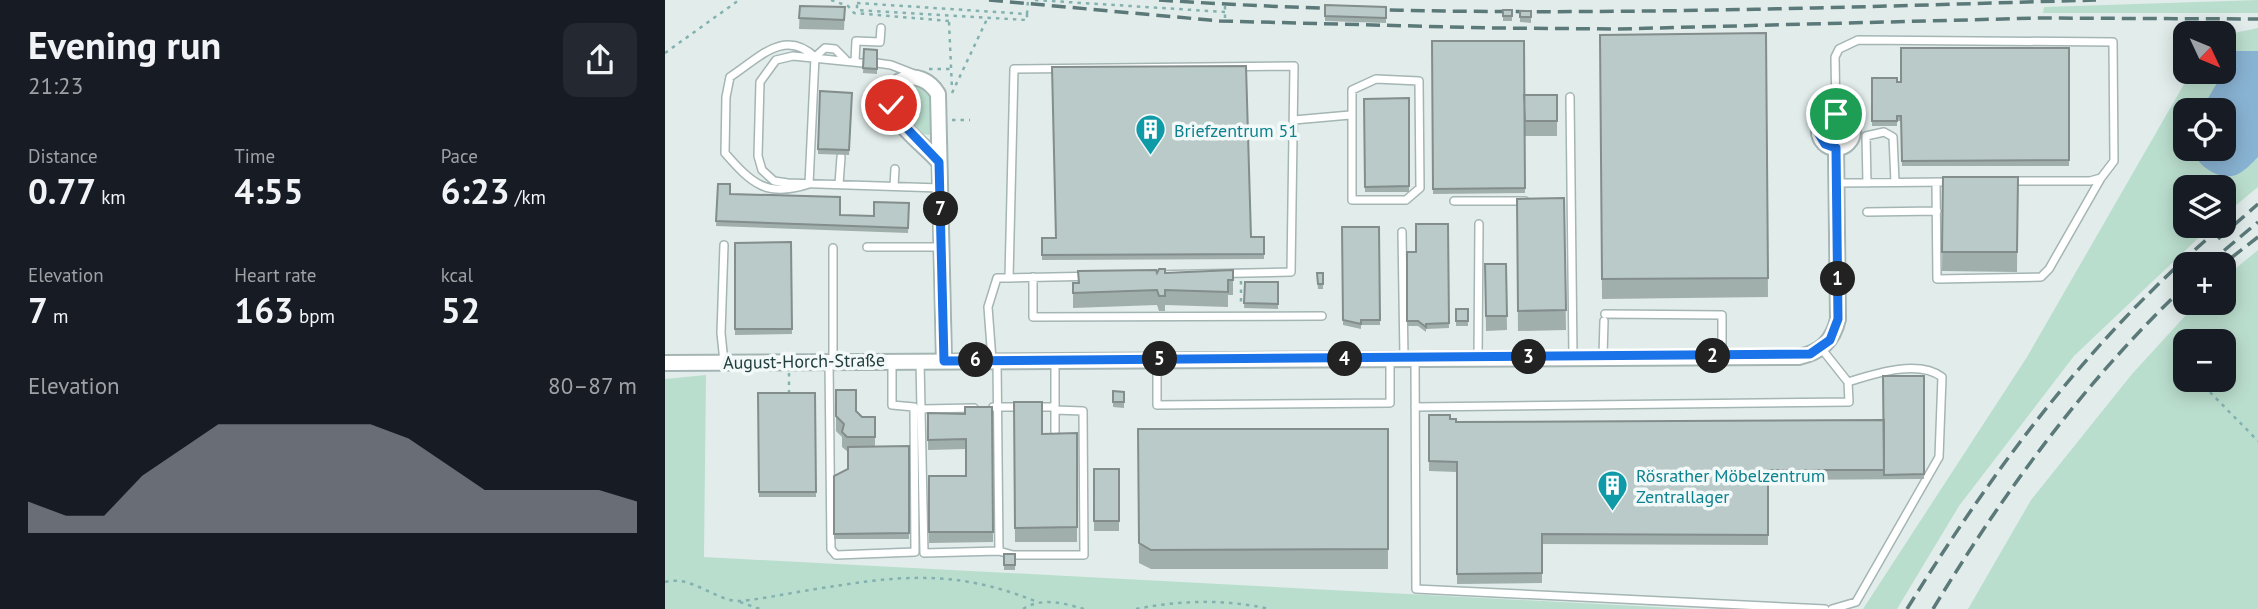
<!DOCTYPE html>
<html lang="en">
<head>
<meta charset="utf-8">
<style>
	body { margin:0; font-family:"PT Sans",sans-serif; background:#242831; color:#f1f3f6; height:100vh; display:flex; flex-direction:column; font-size:26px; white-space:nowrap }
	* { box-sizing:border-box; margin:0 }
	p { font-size:23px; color:#9ea1a6 }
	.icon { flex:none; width:38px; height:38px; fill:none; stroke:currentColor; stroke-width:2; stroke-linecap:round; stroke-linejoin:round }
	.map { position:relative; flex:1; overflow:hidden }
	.panel { display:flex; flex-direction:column; background:#171b24; width:665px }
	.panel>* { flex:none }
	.needle { width:46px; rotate:134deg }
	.buttons { position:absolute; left:1508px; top:21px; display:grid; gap:14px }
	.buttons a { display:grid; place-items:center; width:63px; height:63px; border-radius:14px; background:#171b24; box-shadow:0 4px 18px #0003; font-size:35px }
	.pin { position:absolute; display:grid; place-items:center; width:60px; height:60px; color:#fff; margin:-30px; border:4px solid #fff; border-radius:50%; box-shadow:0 2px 7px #0007 }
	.km { position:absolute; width:35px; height:35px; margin:-18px; border-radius:50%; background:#222; color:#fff; font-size:19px; line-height:35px; text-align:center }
	.round { display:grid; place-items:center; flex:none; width:74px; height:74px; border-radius:14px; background:#242831 }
	.summary { display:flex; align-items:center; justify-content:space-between; height:119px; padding:0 28px }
	h1 { font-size:38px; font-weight:700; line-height:52px }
	.metrics { display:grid; grid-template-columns:repeat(3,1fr); gap:10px; height:119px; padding:7px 28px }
	.metrics div { display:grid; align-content:center }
	.metrics b { font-size:35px; font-weight:700 }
	.metrics small { font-size:19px; font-weight:400 }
	.metrics p { font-size:19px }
	.chart { height:196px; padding:14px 28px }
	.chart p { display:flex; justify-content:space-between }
	.chart svg { width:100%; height:126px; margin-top:7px; fill:#8c9099; opacity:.7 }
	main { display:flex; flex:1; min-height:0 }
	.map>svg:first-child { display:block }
	.green { fill:#badece; fill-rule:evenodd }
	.water { fill:#89b3d3 }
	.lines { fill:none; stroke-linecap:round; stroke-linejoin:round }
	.service-casing { stroke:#a4b5b4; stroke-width:10 }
	.minor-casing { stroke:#a4b5b4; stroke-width:18 }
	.path { stroke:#82b1af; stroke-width:2.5; stroke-dasharray:3.5 5; stroke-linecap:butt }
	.service { stroke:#fff; stroke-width:7 }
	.minor { stroke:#fff; stroke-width:14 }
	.rail { stroke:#5c797a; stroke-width:3.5; stroke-dasharray:14 7; stroke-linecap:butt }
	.path-bridge { stroke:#82b1af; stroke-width:2.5; stroke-dasharray:3.5 5; stroke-linecap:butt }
	.wall { fill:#a0aeac }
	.building { fill:#bacac8; stroke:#828d8c; stroke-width:2 }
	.route-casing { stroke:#fff; stroke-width:14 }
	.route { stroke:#1a73e8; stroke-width:9 }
	.labels { text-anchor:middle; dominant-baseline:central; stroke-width:7; stroke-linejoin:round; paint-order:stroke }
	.culture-label { font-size:18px; fill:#0d838f; stroke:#f3f9f8; text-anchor:start }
	.street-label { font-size:18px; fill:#213e3e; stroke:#f3f9f8 }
</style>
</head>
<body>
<main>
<section class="panel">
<div class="summary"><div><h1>Evening run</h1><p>21:23</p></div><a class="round"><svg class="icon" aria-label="share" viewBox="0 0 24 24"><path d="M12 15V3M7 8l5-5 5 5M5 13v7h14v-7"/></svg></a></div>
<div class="metrics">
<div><p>Distance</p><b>0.77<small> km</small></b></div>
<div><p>Time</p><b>4:55</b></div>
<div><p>Pace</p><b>6:23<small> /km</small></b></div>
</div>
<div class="metrics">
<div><p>Elevation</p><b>7<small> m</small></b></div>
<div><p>Heart rate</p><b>163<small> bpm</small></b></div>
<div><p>kcal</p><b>52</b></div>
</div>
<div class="chart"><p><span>Elevation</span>80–87 m</p>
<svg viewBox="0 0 160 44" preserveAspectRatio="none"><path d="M0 44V33L10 38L20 38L30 24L40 15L50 6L60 6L70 6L80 6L90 6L100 11L110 20L120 29L130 29L140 29L150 29L160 33V44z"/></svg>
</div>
</section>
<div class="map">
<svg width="1593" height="609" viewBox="0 0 1593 609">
	<rect width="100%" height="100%" fill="#e2edeb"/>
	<path class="green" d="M1593,0v13h-215l1,-6z
		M1593,28v159l-34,28v-28h-38v39h25l-137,130 -115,150 -62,103h-34l164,-252 164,-285h33v-37zM1521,110h38v39h-38z
		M248,84l8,1 10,9 2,36 -4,5 -6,-1 -24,-25v-15z
		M1593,250v359h-290l63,-109 101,-126 65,-71h27v-25zM1521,341h38v39h-38z
		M41,375l-2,182 991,52h-1030v-230z"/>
	<path class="water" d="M1571,51h22v106c-6,6 -14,15 -22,18 -20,6 -38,-11 -46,-26h34v-39h-23z"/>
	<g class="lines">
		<defs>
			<path id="service" d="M150,57c-31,-29 -56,1 -85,20l-4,20 -1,56c27,31 42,45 84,31l6,-127 10,-9 10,1 10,10
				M190,62l1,-21 24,1 1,-14
				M198,63l-70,-7 -17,4 -16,22 -2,74 4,14 12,11 14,2 152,5
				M212,63l14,2 23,9
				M629,66l-3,206 -282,6 5,-209z
				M711,79l43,2 1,107 -14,12h-54v-110z
				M905,97l3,259
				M1171,114l-1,-57 4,-8 19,-9 255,2 1,119 -13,17 -11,3h-80
				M629,120l56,-5
				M1271,182l1,97 104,-2 8,-8 52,-91
				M1172,183l112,-1
				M1202,183l-1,-47 18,-4 9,5 2,45
				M174,184l2,-27
				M229,186l1,-17
				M789,201h71
				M1202,212l70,-1
				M737,232l2,126
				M59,245l-3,88 3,29
				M202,247h75
				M168,248v112
				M368,277v40l289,-1
				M940,314l117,1v41
				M1156,348l27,34c26,-8 70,-23 94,-5l-3,80 -83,145 -24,7
				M938,356l1,-35
				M813,358l1,-134
				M390,359v73
				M750,359l1,230 409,20
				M327,360l-4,-53 9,-29h12
				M492,360v45l233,-2v-45
				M164,361l2,188 5,6 79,-3 -1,-145 -22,-2v-44
				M255,361l4,192 75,-2 -2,-191
				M328,407h30
				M370,407h20
				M750,407l434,-5 -1,-20
				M257,409l52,-1
				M334,551l14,4h71l-1,-144 -28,-1"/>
			<path id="minor" d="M1154 131a17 17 0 1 1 34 0a17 17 0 1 1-34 0Z
				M274,162c-14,-16 -40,-34 -47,-54 -10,-29 28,-44 46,-14l6,267
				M0,363l1134,-6c22,-5 34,-16 39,-38l-2,-171"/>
		</defs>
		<use href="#service" class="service-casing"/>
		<use href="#minor" class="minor-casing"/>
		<path class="path" d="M166,0l17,6 6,7 95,8
			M370,0l190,12
			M192,3l170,11v6l-170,-10z
			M560,18v-12
			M284,22l3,67
			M0,53l74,-53
			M264,69h22
			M287,93l36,-76
			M287,120h18
			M576,281v25
			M1516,361l5,6
			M124,373v22
			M1533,380l60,61
			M0,582c25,-7 47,16 71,19 11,1 59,-9 74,-11 85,-14 142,-22 225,11
			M75,602l20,7
			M358,609c19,-12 40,-6 61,0
			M471,609c46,-9 88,-10 134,0"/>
		<use href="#service" class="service"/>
		<use href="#minor" class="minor"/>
		<path class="rail" d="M324,0l231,21 271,7 127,1 422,-11 218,1
			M494,0c312,21 625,9 937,0
			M1553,239l40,-35
			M1566,258l27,-21
			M1543,264l50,-42
			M1242,609c91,-147 183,-270 315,-383
			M1268,609c72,-119 152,-228 253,-324"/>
		<path class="path-bridge" d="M362,14l1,-14"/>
	</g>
	<path class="wall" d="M660,5l61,2v16l-61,-2z
		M135,6l45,1 -1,23 -45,-1z
		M838,10h9v11h-9z
		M855,11h11v12l-11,-1z
		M1101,33l2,264 -166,2 -2,-264z
		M767,41l92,54h33v41h-32v57l-92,1z
		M1404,48v118h-167l-1,-45h-4v5h-25v-48l29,4z
		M199,49l13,1v24l-14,-1z
		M187,93l-3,62 -31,-1v-5z
		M744,98v94h-44l-1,-93z
		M1278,177h75l-1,95 -75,-1z
		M53,184l12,10 110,21 34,1 35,-13 -1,30 -192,-7z
		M899,198l2,132 -48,1 -1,-132z
		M783,224l1,104 -23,1v3l-8,-6h-11v-74h9z
		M677,227h37l1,98h-19v4l-18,-4z
		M599,237v22l-222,1v-22z
		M126,242l1,92 -57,1v-92z
		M820,264h21l1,66 -21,1z
		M568,270v25h-5v12l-63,-2v6h-6l-2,-6 -84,3v-25h5v-12l79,2z
		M652,273h6v16h-5z
		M580,282h33v27l-34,-1z
		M791,309h12v17h-12z
		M1259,376v103l-156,1v65l-226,-1v39l-85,1v-112l-28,-1v-56l21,4 6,3 428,-2z
		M171,390l26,27h13v30l34,-1v93h-75v-63l14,-7v-17l-6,-5v-10l-6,-6z
		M448,391l11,1v16l-11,-1z
		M93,393h57l1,104h-57z
		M349,402l28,32 35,-1v109h-62z
		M327,407l1,135 -64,1v-67h37v-27l-38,1v-37l37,1z
		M473,429h250v140h-237l-12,-6z
		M429,469h25v62h-25z
		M339,554h11v16h-11z"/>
	<path class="building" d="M660,5l61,2v11l-61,-2z
		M135,6l45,1 -1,13 -45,-2z
		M838,10h9v6h-9z
		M855,11h11v6h-11z
		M1101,33l2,245 -166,1 -2,-244z
		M767,41h92l1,147 -92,1z
		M1236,48h168v112l-167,1 -1,-45h-4v5h-25v-43h25v4h4z
		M199,49l13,1v19l-14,-1z
		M581,66l5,171h13v17l-222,1v-17h14l-4,-171z
		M155,91l32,2 -3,57 -31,-1z
		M859,95h33v26h-32z
		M744,98v88l-44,1 -1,-88z
		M1278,177h75l-1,75h-75z
		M53,184h12v10l110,3v18l34,1v-14l35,1 -1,25 -192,-7z
		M899,198l2,112 -48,1 -1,-112z
		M751,224h32l1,99 -23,1v3l-8,-6h-11v-69h9z
		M677,227h37l1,93h-19v4l-18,-4z
		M126,242l1,87h-57v-86z
		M820,264h21l1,52h-21z
		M494,269h6v4l68,-3v10h-5v12l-63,-2v6h-6l-2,-6 -84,3v-10h6l-1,-12 78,-1 1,3z
		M652,273h6v11h-5z
		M580,282h33v22l-34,-1z
		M791,309h12v12h-12z
		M1218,376h41v98l-40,1z
		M171,390h20v21l6,6h13v20h-28l-5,-5 2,-8 -8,-8z
		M448,391l11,1v10h-11z
		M93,393h57l1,99h-57z
		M349,402h28v32l35,-1v94l-62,1z
		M300,407h27l1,125h-64v-56h37v-37l-38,1v-27l37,1z
		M764,415h21v4h6v3l428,-2v50h-116v65l-226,-1v39l-85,1v-112l-28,-1z
		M473,429h250v120l-237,1 -12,-7z
		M244,446v87l-75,1v-58l14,-7v-22z
		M429,469h25v52h-25z
		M339,554h11v11h-11z"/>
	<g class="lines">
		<defs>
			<path id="route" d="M226,105l5,12 43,45 5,199 866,-7 20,-14 8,-21 -2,-171 -11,-4 -6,-10 6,-16 11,-4"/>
		</defs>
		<use href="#route" class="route-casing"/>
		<use href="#route" class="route"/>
	</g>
	<defs>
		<symbol id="building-pin" viewBox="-11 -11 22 30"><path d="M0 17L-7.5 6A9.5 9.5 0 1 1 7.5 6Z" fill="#0f9aa8" stroke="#f3f9f8"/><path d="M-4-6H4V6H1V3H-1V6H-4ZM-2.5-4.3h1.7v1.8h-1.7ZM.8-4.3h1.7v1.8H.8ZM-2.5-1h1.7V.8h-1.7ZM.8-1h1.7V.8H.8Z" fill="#fff"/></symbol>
	</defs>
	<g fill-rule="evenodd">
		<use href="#building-pin" x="468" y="112" width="35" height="47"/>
		<use href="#building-pin" x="930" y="468" width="35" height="47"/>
	</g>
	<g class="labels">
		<g class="culture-label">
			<text x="509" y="130">Briefzentrum 51</text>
			<text x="971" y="475">Rösrather Möbelzentrum<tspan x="971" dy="21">Zentrallager</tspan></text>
		</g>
		<g class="street-label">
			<text transform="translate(139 361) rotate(-1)">August-Horch-Straße</text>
		</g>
	</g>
</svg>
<div class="buttons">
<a><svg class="needle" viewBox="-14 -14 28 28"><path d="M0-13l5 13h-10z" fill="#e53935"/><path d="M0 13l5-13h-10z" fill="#9ea1a6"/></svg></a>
<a><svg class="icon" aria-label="locate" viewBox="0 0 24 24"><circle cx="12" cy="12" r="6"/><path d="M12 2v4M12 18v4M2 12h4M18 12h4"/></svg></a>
<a><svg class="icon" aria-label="layers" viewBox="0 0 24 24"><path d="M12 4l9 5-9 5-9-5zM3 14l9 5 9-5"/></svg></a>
<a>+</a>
<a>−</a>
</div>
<div class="pin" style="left:1171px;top:114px;background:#1e9e55"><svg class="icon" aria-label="arrive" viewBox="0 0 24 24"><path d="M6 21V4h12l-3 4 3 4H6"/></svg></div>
<div class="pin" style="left:226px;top:105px;background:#d93025"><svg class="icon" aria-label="check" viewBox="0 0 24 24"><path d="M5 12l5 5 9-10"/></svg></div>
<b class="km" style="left:1173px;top:279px">1</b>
<b class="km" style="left:1048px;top:356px">2</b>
<b class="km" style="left:864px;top:357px">3</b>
<b class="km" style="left:680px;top:359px">4</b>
<b class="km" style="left:495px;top:359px">5</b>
<b class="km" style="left:311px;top:360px">6</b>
<b class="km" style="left:276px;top:209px">7</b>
</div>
</main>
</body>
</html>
